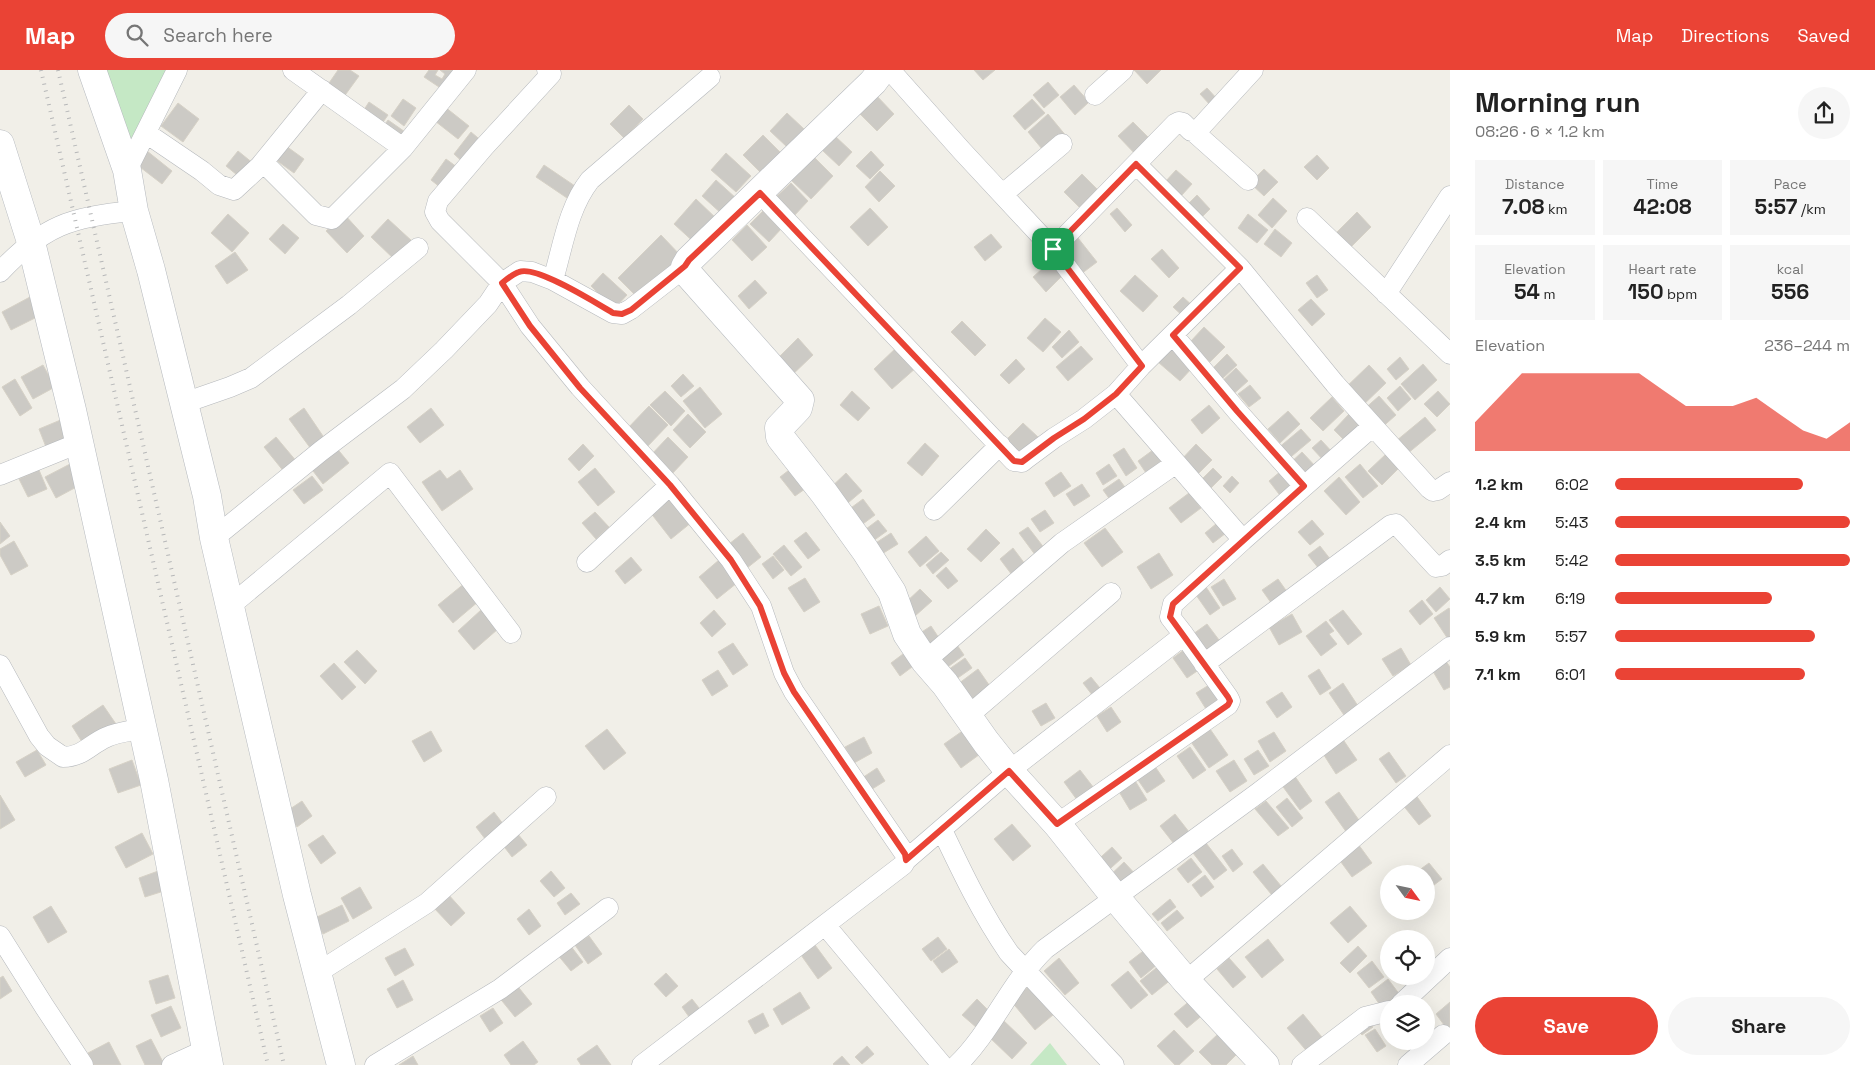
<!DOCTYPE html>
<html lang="en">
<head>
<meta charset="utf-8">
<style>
	body { margin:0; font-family:"Space Grotesk",sans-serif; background:#f6f6f6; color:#222; height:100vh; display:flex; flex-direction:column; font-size:19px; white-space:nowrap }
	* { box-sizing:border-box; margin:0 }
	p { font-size:16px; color:#767676 }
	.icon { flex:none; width:28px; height:28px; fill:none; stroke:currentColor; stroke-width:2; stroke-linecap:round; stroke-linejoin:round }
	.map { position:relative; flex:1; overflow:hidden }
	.drawer { display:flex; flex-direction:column; background:#fff; width:425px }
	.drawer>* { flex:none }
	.needle { width:32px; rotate:123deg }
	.fabs { position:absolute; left:1380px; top:795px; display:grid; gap:10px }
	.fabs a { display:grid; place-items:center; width:55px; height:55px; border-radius:50%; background:#fff; box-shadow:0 5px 20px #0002; font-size:25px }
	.pin { position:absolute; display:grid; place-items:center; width:42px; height:42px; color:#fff; margin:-21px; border-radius:10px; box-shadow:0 2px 8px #0006 }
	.round { display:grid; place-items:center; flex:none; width:52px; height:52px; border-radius:26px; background:#f6f6f6 }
	.head { display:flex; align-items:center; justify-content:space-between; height:85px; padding:0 25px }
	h1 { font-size:28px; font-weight:800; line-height:38px }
	.metrics { display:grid; grid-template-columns:repeat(3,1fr); gap:8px; height:85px; padding:5px 25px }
	.metrics div { display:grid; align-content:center; border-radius:0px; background:#f6f6f6; text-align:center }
	.metrics b { font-size:21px; font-weight:800 }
	.metrics small { font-size:14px; font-weight:400 }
	.metrics p { font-size:14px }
	.chart { height:140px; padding:10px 25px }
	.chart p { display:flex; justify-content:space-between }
	.chart svg { width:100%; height:90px; margin-top:5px; fill:#ea4335; opacity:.7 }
	.action { display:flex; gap:10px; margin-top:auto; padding:10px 25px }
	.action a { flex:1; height:58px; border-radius:30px; background:#ea4335; color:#fff; font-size:20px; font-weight:800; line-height:58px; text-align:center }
	.action a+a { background:#f6f6f6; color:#222 }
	ul { padding:0 25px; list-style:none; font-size:16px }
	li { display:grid; grid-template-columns:80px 60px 1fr; align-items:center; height:38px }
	li i { height:12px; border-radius:6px; background:#ea4335 }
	header { display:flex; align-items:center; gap:30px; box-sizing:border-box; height:70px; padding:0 25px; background:#ea4335; color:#fff }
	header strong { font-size:24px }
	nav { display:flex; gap:28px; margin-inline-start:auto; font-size:18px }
	.search { width:350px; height:45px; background:#f6f6f6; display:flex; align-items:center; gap:12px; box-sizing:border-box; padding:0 18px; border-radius:28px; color:#767676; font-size:19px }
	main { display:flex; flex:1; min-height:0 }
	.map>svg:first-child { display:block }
	.green { fill:#c5e8c5 }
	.building { fill:#cccac5; stroke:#d6d1c6 }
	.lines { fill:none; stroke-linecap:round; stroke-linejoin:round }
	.street-casing { stroke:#b5b8bc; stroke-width:21 }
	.secondary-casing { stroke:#b6babf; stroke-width:29 }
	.street { stroke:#fff; stroke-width:20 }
	.secondary { stroke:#fff; stroke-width:28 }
	.rail { stroke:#b6b7b8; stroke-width:4; stroke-dasharray:1 6; stroke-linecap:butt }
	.route-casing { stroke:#fff; stroke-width:10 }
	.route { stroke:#ea4335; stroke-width:6 }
</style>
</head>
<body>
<header>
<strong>Map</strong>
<div class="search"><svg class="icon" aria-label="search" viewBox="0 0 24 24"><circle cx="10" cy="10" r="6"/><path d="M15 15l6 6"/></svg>Search here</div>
<nav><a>Map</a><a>Directions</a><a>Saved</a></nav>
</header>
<main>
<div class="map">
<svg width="1450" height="995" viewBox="0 0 1450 995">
	<rect width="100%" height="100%" fill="#f1efe8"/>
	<path class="green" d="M96,0h75l-43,91z
		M1050,973l17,22h-37z"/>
	<path class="building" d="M338,0h12l9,6 -16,22 -16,-12z
		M429,0h9l-3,5 7,4 3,-5 -5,-4h13l-11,19 -18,-12z
		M974,0h21l-12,10z
		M1134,0h27l-14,14z
		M1048,12l11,13 -15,13 -11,-13z
		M1074,15l15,17 -14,13 -15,-18z
		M1207,18l12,13 -7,6 -12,-13z
		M874,23l20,21 -17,17 -20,-20z
		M403,29l13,9 -12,18 -13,-10z
		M1032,29l13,14 -20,17 -12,-14z
		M369,32l19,13 -9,13 -19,-12z
		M178,33l21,16 -16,23 -22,-16z
		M629,35l14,14 -19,19 -14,-14z
		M445,37l24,19 -11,13 -23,-18z
		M787,43l17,16 -17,18 -17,-16z
		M1048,44l19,23 -20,18 -19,-23z
		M388,50l20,14 -7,10 -20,-14z
		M1133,52l20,20 -15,15 -20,-21z
		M471,62l13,11 -18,22 -12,-11z
		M763,65l22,22 -20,20 -22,-22z
		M835,66l17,16 -13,14 -17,-16z
		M286,76l18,13 -10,14 -18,-13z
		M147,81l25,20 -10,13 -26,-20z
		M238,81l16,13 -12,15 -16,-13z
		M871,81l13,14 -14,14 -14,-13z
		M726,83l25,23 -15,16 -25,-22z
		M1317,85l12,13 -12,12 -13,-13z
		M813,86l20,20 -22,23 -20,-19z
		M446,89l15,11 -16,21 -14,-11z
		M544,95l31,21 -8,12 -31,-21z
		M1264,99l14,13 -14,14 -14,-13z
		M1176,100l16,14 -11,12 -16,-14z
		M880,101l15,15 -16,16 -14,-15z
		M1082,104l18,18 -18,18 -18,-18z
		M716,110l21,19 -14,16 -21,-19z
		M791,113l17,18 -15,16 -18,-19z
		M1197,125l13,14 -17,17 -13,-14z
		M1273,128l14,13 -15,17 -14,-13z
		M696,129l23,22 -22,24 -23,-21z
		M870,138l18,19 -20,19 -18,-19z
		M1117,138l15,17 -7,7 -15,-18z
		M763,141l19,17 -13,14 -19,-18z
		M1357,142l14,15 -23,23 -15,-14z
		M228,144l21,19 -17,19 -21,-19z
		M344,144l20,22 -17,17 -21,-22z
		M1248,144l20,16 -11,13 -19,-15z
		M388,149l25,23 -17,19 -25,-24z
		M283,154l16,14 -14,16 -16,-15z
		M747,155l20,22 -15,14 -20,-21z
		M1275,159l17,14 -11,14 -17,-13z
		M991,164l11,13 -17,14 -11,-14z
		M661,165l21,22 -43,42 -21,-21z
		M1078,168l19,24 -16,12 -19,-23z
		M1162,179l17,19 -10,10 -18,-19z
		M235,182l13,18 -21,14 -12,-18z
		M1051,191l12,14 -17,17 -13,-15z
		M603,203l24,22 -13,14 -23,-23z
		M1135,205l23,21 -15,16 -23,-21z
		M1317,205l11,15 -11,8 -11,-15z
		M755,210l12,13 -18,16 -11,-13z
		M30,227l9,19 -28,14 -9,-18z
		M1183,227l12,11 -10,10 -12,-11z
		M1311,229l14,15 -13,12 -14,-16z
		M1045,248l16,14 -18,20 -16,-14z
		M962,251l24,24 -11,11 -24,-24z
		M1204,257l21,20 -15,15 -20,-20z
		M1069,260l10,12 -17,16 -10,-11z
		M798,268l15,17 -24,23 -15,-16z
		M898,276l19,21 -25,22 -18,-20z
		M1081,276l12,13 -25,22 -12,-14z
		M1170,277l23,20 -13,14 -22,-19z
		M1227,284l10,11 -15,14 -10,-10z
		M1400,287l9,12 -13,11 -9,-11z
		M1016,289l9,10 -16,15 -9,-9z
		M1423,294l14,16 -22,20 -14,-16z
		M43,295l12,22 -22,12 -12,-22z
		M1369,295l17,18 -27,26 -17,-18z
		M1236,298l12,13 -18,16 -11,-13z
		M683,304l11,12 -13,11 -10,-11z
		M15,309l17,29 -12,8 -18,-29z
		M1250,315l11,13 -12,9 -11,-13z
		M1400,316l11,13 -13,12 -11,-13z
		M700,317l22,27 -17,14 -22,-27z
		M665,321l20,20 -14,15 -21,-21z
		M852,321l18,17 -12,13 -18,-16z
		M1438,321l12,13 -13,13 -13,-13z
		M1379,326l17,19 -17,15 -17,-19z
		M1332,327l12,14 -21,20 -13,-13z
		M1209,335l11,13 -18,16 -11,-14z
		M649,336l19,19 -22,23 -20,-18z
		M304,338l21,31 -14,10 -22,-30z
		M431,338l13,17 -24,18 -13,-16z
		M1288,341l12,13 -20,19 -12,-14z
		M688,344l18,18 -16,16 -17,-18z
		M1349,344l12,12 -15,16 -12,-12z
		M1425,347l11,13 -29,24 -11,-13z
		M63,349l7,18 -24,10 -7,-18z
		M1023,353l15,14 -22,22 -14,-15z
		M1301,359l10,11 -25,21 -9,-12z
		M276,367l21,25 -12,11 -21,-26z
		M668,367l20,20 -18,19 -20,-20z
		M1321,370l13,14 -9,8 -13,-14z
		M925,373l14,13 -17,20 -15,-13z
		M583,374l11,12 -15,15 -11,-12z
		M1196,374l16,16 -16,16 -16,-15z
		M335,376l14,17 -26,21 -13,-17z
		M1124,378l13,20 -11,8 -13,-21z
		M1153,380l10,14 -15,12 -10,-15z
		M1302,382l15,16 -14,14 -15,-17z
		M1386,384l13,14 -17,17 -14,-14z
		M72,393l10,21 -26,14 -11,-21z
		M797,394l15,20 -17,12 -15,-19z
		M1109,394l8,12 -14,9 -7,-12z
		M1360,394l18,22 -15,12 -18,-21z
		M595,398l20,24 -17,14 -20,-24z
		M1213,398l9,9 -13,13 -9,-9z
		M39,400l8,19 -19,8 -9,-18z
		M440,400l7,9 13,-9 13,19 -31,22 -20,-29z
		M1281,401l13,17 -12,10 -13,-17z
		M1061,402l10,14 -17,11 -9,-14z
		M846,403l16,18 -20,17 -15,-17z
		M312,406l11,14 -19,14 -11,-14z
		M1232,406l7,7 -9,10 -7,-7z
		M1339,407l21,25 -14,13 -22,-24z
		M1119,409l8,11 -16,11 -8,-11z
		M1082,414l8,12 -16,10 -8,-12z
		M1189,423l12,15 -20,15 -12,-15z
		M670,425l22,27 -21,17 -21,-27z
		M863,429l12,16 -19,14 -12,-16z
		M1045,440l9,13 -14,9 -9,-13z
		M595,442l14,15 -13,12 -14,-16z
		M1222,449l8,11 -17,13 -8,-10z
		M878,450l9,11 -21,15 -8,-11z
		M1312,450l12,14 -14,11 -12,-13z
		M0,452l10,14 -10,8z
		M1028,457l17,22 -9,7 -17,-23z
		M1105,458l18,24 -21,15 -18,-24z
		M986,459l14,14 -19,19 -14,-13z
		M806,462l14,18 -12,9 -14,-18z
		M743,463l18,24 -14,11 -18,-24z
		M891,463l7,11 -21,13 -6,-11z
		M926,466l13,15 -19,16 -12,-15z
		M14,471l14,25 -17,9 -11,-20v-6z
		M784,475l18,22 -11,9 -18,-22z
		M1320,476l14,18 -11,10 -15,-19z
		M1013,478l15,20 -13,11 -15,-20z
		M941,482l8,8 -16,14 -7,-9z
		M1159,483l14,22 -22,14 -14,-22z
		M773,486l11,14 -11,9 -11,-15z
		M631,487l11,13 -17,14 -10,-13z
		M719,490l18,23 -20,16 -18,-22z
		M946,497l12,14 -10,8 -12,-13z
		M805,508l15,24 -16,10 -16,-24z
		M1224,509l12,20 -13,7 -12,-19z
		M1278,509l12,17 -16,11 -12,-17z
		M465,513l14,18 -26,22 -15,-18z
		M1206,517l14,21 -10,7 -14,-20z
		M1440,517l10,12 -14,13 -10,-12z
		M920,519l12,12 -17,15 -11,-12z
		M1422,530l11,14 -13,11 -11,-14z
		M879,536l9,20 -18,8 -9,-20z
		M1449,538l1,2v32l-16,-24z
		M481,540l17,19 -24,21 -16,-19z
		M714,540l12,14 -14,13 -12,-14z
		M1343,540l19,24 -14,11 -19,-25z
		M1292,544l10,18 -23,13 -10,-18z
		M1326,551l8,10 -5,3 8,10 -16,12 -15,-20z
		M1207,554l12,16 -13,10 -13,-16z
		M931,556l12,18 -18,11 -11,-18z
		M955,572l9,13 -19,14 -9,-13z
		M733,573l15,22 -15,10 -15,-23z
		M1188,577l15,20 -16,11 -14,-20z
		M911,578l9,13 -20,15 -9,-13z
		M1401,578l10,17 -18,11 -11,-17z
		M357,580l20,21 -12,13 -21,-22z
		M965,588l7,10 -20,14 -7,-10z
		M1445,590l5,7v20l-6,3 -13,-22z
		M334,593l22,24 -14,13 -22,-24z
		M978,599l16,23 -24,17 -16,-22z
		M1319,599l12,19 -11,7 -12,-19z
		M718,600l10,16 -16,10 -10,-16z
		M1091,607l13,16 -8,7 -13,-17z
		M1214,612l9,16 -17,11 -10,-16z
		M1343,613l17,26 -14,9 -17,-25z
		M1282,622l10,15 -15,11 -11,-16z
		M1046,633l9,15 -14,8 -9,-15z
		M103,635l13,19 -32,21 -12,-19z
		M1111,637l10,15 -14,10 -10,-16z
		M971,655l16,24 -26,19 -17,-24z
		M1208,656l20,29 -19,13 -20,-29z
		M607,659l19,24 -22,17 -19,-24z
		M431,661l11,20 -18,11 -12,-21z
		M1274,662l12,19 -16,11 -12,-21z
		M864,667l8,16 -18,10 -9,-16z
		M1342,668l15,22 -21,14 -14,-22z
		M1190,677l16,23 -13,9 -16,-23z
		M37,680l9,15 -21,12 -9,-15z
		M1258,680l11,16 -15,9 -10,-16z
		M1389,682l17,24 -10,7 -17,-24z
		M132,690l9,25 -23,8 -9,-24z
		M1234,690l13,21 -17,11 -14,-21z
		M1154,695l11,16 -18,12 -11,-16z
		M877,698l8,13 -16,10 -7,-13z
		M1080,700l17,22 -17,12 -16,-22z
		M1294,705l18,26 -12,9 -19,-26z
		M1134,709l13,21 -17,10 -12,-20z
		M1339,722l22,31 -14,10 -22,-31z
		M1415,724l16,22 -12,9 -17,-21z
		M0,725l15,25 -15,9z
		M1287,728l16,20 -11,9 -16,-20z
		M302,731l10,15 -15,11 -10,-16z
		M1266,731l23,27 -11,8 -23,-27z
		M494,742l13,17 -18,15 -13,-17z
		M1175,744l18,23 -15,12 -18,-23z
		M1012,754l19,22 -18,15 -19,-22z
		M142,763l11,21 -27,14 -11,-21z
		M517,763l10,12 -15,12 -10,-13z
		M323,765l13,18 -15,11 -13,-19z
		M1206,773l21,27 -13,10 -21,-27z
		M1358,774l14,19 -20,14 -14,-19z
		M1112,777l10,11 -20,18 -10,-11z
		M1232,779l11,15 -10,8 -11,-16z
		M1191,788l11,14 -14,11 -11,-14z
		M1124,792l14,15 -20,18 -13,-15z
		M1429,793l13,16 -16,12v-17h-12z
		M1263,794l23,28 -10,8 -23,-28z
		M161,800l6,20 -22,7 -6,-19z
		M551,801l14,17 -11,9 -14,-16z
		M1205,805l9,12 -13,10 -9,-12z
		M360,817l12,21 -19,11 -12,-21z
		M447,823l18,20 -14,13 -18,-19z
		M571,823l9,11 -15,11 -8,-12z
		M1170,829l6,8 -18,14 -6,-7z
		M342,835l7,16 -26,13 -8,-16z
		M51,836l16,26 -19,11 -15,-26z
		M1350,836l17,20 -19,17 -18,-20z
		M529,839l12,17 -12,9 -12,-16z
		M1177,840l7,8 -17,13 -6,-8z
		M589,866l13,18 -14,10 -13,-19z
		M938,867l9,12 -16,12 -9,-12z
		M1268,869l16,21 -22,18 -17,-21z
		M570,875l13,17 -12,9 -14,-17z
		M815,875l17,23 -14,11 -17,-24z
		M1151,875l12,15 -22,18 -12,-16z
		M1358,876l9,10 -17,17 -10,-10z
		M405,878l9,17 -19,11 -10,-18z
		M949,879l9,13 -16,11 -9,-12z
		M1059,888l20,25 -14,12 -21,-24z
		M1229,888l17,19 -13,11 -16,-19z
		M1372,891l12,16 -15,11 -12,-15z
		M1161,894l12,14 -21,17 -12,-14z
		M1128,901l20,24 -17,14 -20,-24z
		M666,903l12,13 -12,11 -12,-13z
		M168,905l7,23 -19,6 -7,-23z
		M3,906l9,15 -12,8v-21z
		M1388,909l12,16 -18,13 -11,-16z
		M403,910l10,20 -16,8 -10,-19z
		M515,913l17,21 -17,13 -17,-21z
		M1029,916l24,29 -18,15 -24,-29z
		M800,922l10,16 -28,17 -9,-16z
		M692,929l11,14 -11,8 -10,-14z
		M977,929l14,14 -14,15 -15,-13z
		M1192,929l13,14 -18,15 -13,-14z
		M1450,932v25l-3,2 -11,-15z
		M171,936l10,22 -20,9 -10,-22z
		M493,938l10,15 -13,9 -10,-16z
		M763,943l6,13 -14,8 -7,-13z
		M1303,944l23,28 -16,13 -23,-27z
		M1002,949l25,24 -15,16 -25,-24z
		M1369,950l4,7 -11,8 -5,-6z
		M1375,959l11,17 -9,6 -12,-17z
		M1174,960l20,21 -15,14h-4l-18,-19z
		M1219,963l19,20 -12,12h-14l-13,-13z
		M151,969l13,25 -2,1h-17l-9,-19z
		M523,971l15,21 -4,3h-23l-7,-10z
		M109,972l12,23h-27l-6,-12z
		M597,975l14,20h-30l-4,-6z
		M867,976l7,8 -12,10 -7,-7z
		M413,986l5,9h-19z
		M842,986l8,9h-16l-1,-1z"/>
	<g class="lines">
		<defs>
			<path id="street" d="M293,0l110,78
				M547,0l4,4 -67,73 -46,54 -3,11 5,9 62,62 28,43 50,61 90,98 61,75 30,46 23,67 10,19 111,162 1,6 -3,5 -261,200
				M890,0l72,81 91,98 88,117 -25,28 127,146 -70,64 -3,13 14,18 -175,136 -103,89
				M1095,25l28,-25
				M1194,62l54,48
				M146,63l56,38 17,14 15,5 26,-24h7l49,49 16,4 71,-71 63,-78
				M1136,94l104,104 -99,98
				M260,96l62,-76
				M127,100l50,-100
				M760,123l254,268 8,1 5,-4 27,-20 30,-19 32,-25
				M1003,124l59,-50
				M1307,148l143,136
				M1053,179l122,-125 4,-2 4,1 8,8 7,-1 55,-60
				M1240,198l95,116 94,104 4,3 5,-1 12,-8
				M0,202c43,-46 72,-56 134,-61
				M553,210c10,-34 15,-72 37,-100l120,-103
				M1386,224l64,-98
				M1173,265l64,76 67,75
				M184,333l46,-16 21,-9 98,-73 69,-57
				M0,405l79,-32
				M934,440l66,-65
				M214,468l107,-87 82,-62 41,-39 44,-46 14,-21 18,-12 12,1 21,8 60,33 9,1 9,-5 54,-42
				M1243,470l130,-114
				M587,492l83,-77
				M230,536l160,-133 121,160
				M925,591l137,-118 113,-79
				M1204,594l187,-139 5,-1 4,4 36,39 6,-1 8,-6
				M0,595l39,71 8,10 16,11c20,0 27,-13 44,-20 11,-5 24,-6 36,-9
				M968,646l143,-123
				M1057,754l171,-119 2,-4 -2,-4 -44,-62
				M942,760c20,42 40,84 67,123l105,112
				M825,855l117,140
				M0,866l44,70 39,59
				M317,903l110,-70 119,-106
				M1186,911l264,-226
				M1401,934l49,-46
				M172,995l33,-15
				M375,995l125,-76 108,-81
				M957,995c35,-34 53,-82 88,-116l213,-156 192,-146
				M1302,995l63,-48 24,-6
				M1408,995l35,-30"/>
			<path id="secondary" d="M92,0l35,100 7,41 17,59 56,226 7,42 83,357 44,170
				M882,0l-9,12 -184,178 -4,7 4,8 111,125 -2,8 -19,20 1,9 44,56 41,57 27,42 15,42 18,27 20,23 41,58 23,29 48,53 59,74 70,83 79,84
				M0,74l31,98 41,168 82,370 55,285"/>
		</defs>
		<use href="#street" class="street-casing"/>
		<use href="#secondary" class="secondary-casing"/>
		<use href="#street" class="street"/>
		<use href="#secondary" class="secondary"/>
		<path class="rail" d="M41,0l227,995
			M58,0l226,995"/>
	</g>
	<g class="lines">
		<defs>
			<path id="route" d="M1136,94l104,104 -67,67 64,76 67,75 -131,118 -3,13 58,80 2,4 -2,4 -171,119 -48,-53 -103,89 -1,-6 -111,-162 -10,-19 -24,-67 -29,-46 -61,-75 -90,-97 -50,-62 -28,-43c5,-4 11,-9 17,-11 17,-7 77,31 94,41l9,1 9,-4 54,-44 4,-6 71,-67 254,268 8,1 32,-24 30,-19 32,-25 26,-28 -89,-117z"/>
		</defs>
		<use href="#route" class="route-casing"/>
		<use href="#route" class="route"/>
	</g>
</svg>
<div class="fabs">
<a><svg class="needle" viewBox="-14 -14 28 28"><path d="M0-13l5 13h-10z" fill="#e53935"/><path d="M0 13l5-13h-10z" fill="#767676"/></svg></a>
<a><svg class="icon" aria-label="locate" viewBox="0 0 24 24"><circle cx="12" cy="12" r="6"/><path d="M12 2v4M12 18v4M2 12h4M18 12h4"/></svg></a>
<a><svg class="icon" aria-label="layers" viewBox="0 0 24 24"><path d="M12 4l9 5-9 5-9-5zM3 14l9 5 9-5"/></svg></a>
</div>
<div class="pin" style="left:1053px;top:179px;background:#1e9e55"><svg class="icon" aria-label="arrive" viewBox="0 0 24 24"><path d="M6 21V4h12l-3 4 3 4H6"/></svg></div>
</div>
<section class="drawer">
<div class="head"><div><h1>Morning run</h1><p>08:26 · 6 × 1.2 km</p></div><a class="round"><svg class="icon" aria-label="share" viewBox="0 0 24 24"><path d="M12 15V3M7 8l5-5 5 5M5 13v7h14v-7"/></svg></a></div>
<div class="metrics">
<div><p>Distance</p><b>7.08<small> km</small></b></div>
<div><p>Time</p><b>42:08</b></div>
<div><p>Pace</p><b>5:57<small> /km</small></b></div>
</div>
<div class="metrics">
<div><p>Elevation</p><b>54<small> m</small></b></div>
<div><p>Heart rate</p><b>150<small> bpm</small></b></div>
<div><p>kcal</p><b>556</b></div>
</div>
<div class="chart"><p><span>Elevation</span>236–244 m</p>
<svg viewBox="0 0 160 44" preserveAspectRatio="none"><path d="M0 44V30L10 18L20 6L30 6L40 6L50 6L60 6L70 6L80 14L90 22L100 22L110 22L120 18L130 26L140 34L150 38L160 30V44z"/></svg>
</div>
<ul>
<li><b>1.2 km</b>6:02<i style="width:80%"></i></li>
<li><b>2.4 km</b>5:43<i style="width:100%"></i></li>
<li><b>3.5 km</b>5:42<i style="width:100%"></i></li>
<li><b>4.7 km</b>6:19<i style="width:67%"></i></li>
<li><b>5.9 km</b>5:57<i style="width:85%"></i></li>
<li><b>7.1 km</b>6:01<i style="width:81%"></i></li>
</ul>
<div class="action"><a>Save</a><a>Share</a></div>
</section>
</main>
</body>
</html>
